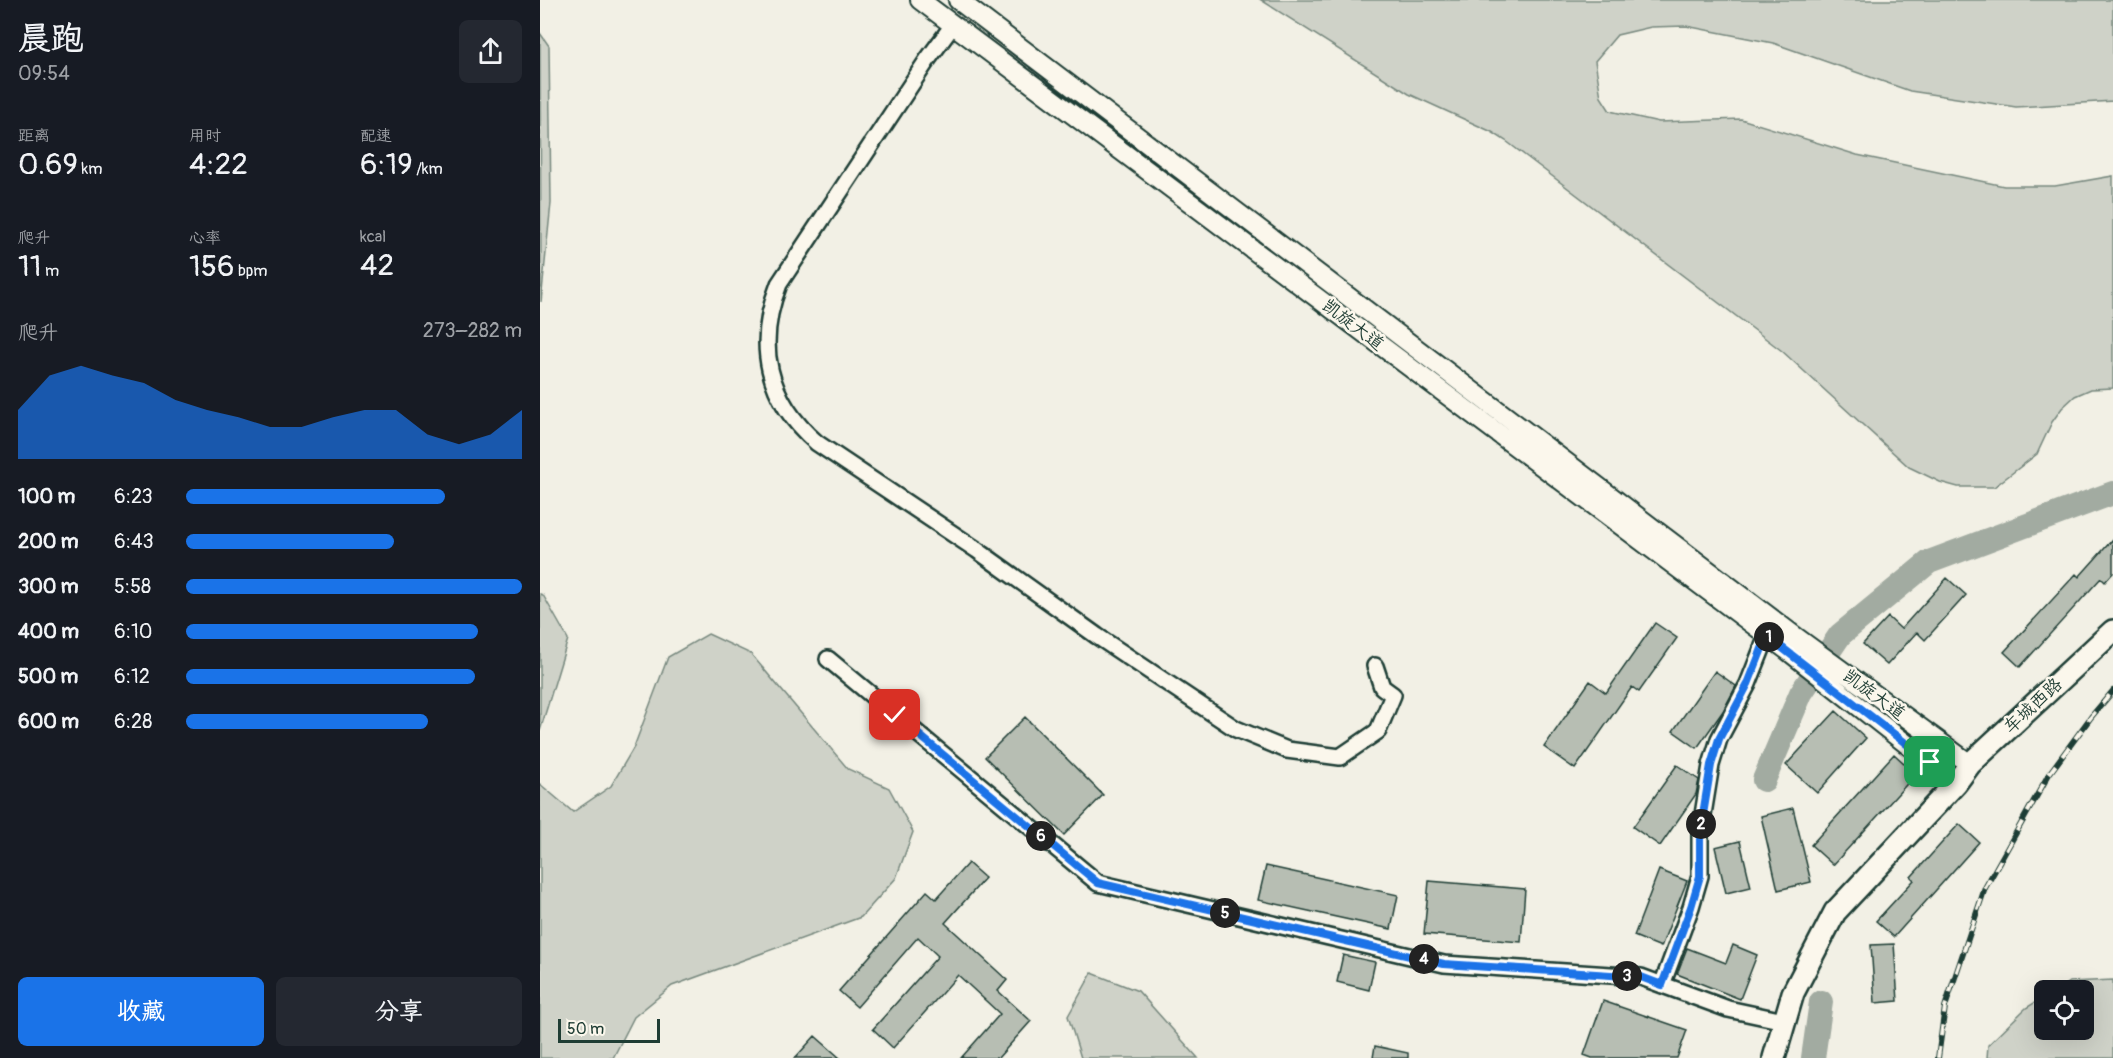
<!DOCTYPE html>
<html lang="zh">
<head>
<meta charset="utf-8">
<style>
	body { margin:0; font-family:Pangolin,"LXGW WenKai TC",sans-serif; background:#242831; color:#f1f3f6; height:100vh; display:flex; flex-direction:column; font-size:22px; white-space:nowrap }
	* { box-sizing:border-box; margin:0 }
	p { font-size:20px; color:#9ea1a6 }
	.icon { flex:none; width:33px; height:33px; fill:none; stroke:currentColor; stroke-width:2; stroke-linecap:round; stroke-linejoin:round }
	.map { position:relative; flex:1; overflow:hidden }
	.side { display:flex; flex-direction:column; background:#171b24; width:540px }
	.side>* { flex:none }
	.tools { position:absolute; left:1494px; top:980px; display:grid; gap:12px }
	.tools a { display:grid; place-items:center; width:60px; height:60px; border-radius:9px; background:#171b24; box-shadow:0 6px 24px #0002; font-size:30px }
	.scale { position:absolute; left:18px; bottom:15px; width:102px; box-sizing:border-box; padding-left:6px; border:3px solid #1f3d34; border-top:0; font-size:16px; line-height:21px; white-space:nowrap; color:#1f3d34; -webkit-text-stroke:4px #fbf7ec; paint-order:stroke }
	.pin { position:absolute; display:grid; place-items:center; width:51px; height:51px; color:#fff; margin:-26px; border-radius:12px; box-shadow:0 3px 9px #0006 }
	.km { position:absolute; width:30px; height:30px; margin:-15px; border-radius:50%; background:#222; color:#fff; font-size:16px; line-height:30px; text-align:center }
	.round { display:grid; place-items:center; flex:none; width:63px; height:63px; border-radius:9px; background:#242831 }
	.head { display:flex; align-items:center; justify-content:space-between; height:102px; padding:0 18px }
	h1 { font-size:33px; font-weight:600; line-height:45px }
	.metrics { display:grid; grid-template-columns:repeat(3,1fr); gap:9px; height:102px; padding:6px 18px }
	.metrics div { display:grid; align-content:center }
	.metrics b { font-size:30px; font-weight:600 }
	.metrics small { font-size:16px; font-weight:400 }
	.metrics p { font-size:16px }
	.chart { height:168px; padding:12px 18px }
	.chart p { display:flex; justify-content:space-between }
	.chart svg { width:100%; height:108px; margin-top:6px; fill:#1a73e8; opacity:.7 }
	.button { display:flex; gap:12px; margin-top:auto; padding:12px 18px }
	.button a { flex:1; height:69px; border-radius:9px; background:#1a73e8; color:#fff; font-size:24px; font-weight:600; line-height:69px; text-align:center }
	.button a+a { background:#242831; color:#f1f3f6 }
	ul { padding:0 18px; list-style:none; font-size:20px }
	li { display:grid; grid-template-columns:96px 72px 1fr; align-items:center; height:45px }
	li i { height:15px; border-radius:8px; background:#1a73e8 }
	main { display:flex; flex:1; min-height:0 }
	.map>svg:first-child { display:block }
	.green { fill:#cfd2c8; stroke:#77887e; stroke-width:1.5 }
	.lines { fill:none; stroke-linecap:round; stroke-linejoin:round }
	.river { stroke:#a2aba1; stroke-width:24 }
	.building { fill:#b7beb3; stroke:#1f3d34; stroke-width:1.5 }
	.minor-casing { stroke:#1f3d34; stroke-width:20 }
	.major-casing { stroke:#1f3d34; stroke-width:22 }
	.highway-casing { stroke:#1f3d34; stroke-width:26 }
	.minor { stroke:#fbf7ec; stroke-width:15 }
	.major { stroke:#fbf7ec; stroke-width:18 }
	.highway { stroke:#fbf7ec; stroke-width:21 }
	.rail-casing { stroke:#1f3d34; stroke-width:6 }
	.rail { stroke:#fbf7ec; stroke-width:4; stroke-dasharray:11; stroke-linecap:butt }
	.route-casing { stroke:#fff; stroke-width:12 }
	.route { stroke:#1a73e8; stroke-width:8 }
	.labels { text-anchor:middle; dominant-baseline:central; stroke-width:5; stroke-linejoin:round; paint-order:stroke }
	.street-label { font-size:18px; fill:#1f3d34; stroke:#fbf7ec }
</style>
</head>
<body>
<main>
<section class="side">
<div class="head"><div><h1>晨跑</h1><p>09:54</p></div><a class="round"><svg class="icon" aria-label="share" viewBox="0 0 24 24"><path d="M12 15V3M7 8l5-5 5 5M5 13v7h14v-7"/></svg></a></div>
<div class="metrics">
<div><p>距离</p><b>0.69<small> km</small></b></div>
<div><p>用时</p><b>4:22</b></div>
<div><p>配速</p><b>6:19<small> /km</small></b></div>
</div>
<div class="metrics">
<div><p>爬升</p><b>11<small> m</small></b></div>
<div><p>心率</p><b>156<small> bpm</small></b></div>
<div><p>kcal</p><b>42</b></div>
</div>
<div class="chart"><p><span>爬升</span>273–282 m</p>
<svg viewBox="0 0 160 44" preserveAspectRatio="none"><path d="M0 44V24L10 10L20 6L30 10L40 13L50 20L60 24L70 27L80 31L90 31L100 27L110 24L120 24L130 34L140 38L150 34L160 24V44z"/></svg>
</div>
<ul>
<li><b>100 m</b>6:23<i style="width:77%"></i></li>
<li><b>200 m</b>6:43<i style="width:62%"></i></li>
<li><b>300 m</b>5:58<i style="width:100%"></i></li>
<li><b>400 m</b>6:10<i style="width:87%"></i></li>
<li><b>500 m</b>6:12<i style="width:86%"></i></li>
<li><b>600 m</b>6:28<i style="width:72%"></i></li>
</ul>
<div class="button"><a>收藏</a><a>分享</a></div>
</section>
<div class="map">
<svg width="1573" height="1058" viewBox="0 0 1573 1058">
	<rect width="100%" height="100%" fill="#f2f0e5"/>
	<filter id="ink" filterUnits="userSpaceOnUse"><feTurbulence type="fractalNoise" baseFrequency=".0167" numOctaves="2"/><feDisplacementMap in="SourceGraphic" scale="12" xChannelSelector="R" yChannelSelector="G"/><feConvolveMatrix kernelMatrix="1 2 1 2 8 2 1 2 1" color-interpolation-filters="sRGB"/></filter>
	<g filter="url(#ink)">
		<path class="green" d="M721,0h852v101l-97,6 -106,-16 -137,-48 -87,-17 -35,1 -34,8 -22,26 6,36 9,14 49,11 82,-3 116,36 147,31h51l58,-10v212l-22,1 -16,7 -13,12 -10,14 -15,32 -43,33h-36l-18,-5 -31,-15 -127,-116 -276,-210 -14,-9 -83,-38z
			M0,33l9,13 2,157 -10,99z
			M0,594l3,1 25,44 -28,92z
			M168,634l43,20 97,115 41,19 24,44 -17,46 -35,39 -189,69 -38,31 -21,41h-73v-274l33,28 38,-26 23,-39 34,-90z
			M552,973l46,18 60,67h-117l-13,-42z
			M1573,980v78h-126l1,-13 38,-37 18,-11v32h40v-39h-27l13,-8z"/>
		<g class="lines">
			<path class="river" d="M1224,780l37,-87 39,-58 89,-73 184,-69
				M1273,1058l8,-56"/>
		</g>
		<path class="building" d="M1573,539v34l-8,9 -4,-4 -81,89 -16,-15 72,-78 3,3z
			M1407,578l19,17 -41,45 -8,-8 -30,33 -24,-21 25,-27 13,12z
			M1115,623l22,15 -38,54 -7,-5 -57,82 -31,-22 46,-66 16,12z
			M1175,671l21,15 -13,25 -26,37 -24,-17z
			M1296,711l30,27 -49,55 -31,-28z
			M485,717l78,78 -39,40 -79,-78z
			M1354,754l22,20 -83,91 -22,-20z
			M1137,765l22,15 -3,14 -36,52 -27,-19z
			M1253,808l18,74 -33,8 -17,-74z
			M1419,824l20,18 -85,95 -18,-16 38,-41 -3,-3z
			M1200,841l11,46 -25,6 -11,-46z
			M428,863l17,15 -40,45 62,57 -9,11 33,30 -33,37h-37l39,-44 -42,-39 -65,73 -20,-19 65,-73 -20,-19 -61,70 -18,-16 88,-100 9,8z
			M726,866l132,29 -7,34 -133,-29z
			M1119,870l28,11 -26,66 -27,-11z
			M889,881l96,8 -4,53 -97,-8z
			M1354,944l4,57 -23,2 -4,-58z
			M1193,945l24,10 -17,44 -63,-25 10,-26 39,15z
			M803,955l32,7 -6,28 -32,-8z
			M1063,1001l84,29 -10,28h-85l-8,-3z
			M275,1036l25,22h-45z
			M835,1046l33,7v5h-35z"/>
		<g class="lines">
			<defs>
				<path id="minor" d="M413,25l-25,34 -149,225c-24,61 -12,116 38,159l160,107 120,86 139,93 51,21 53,7 38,-26 15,-36 -11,-8 -7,-21
					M288,659l270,224 346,81 197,13 87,32 56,12
					M1122,985l29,-78 9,-31v-43l11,-68 8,-26 29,-55 19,-48"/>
				<path id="major" d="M380,0l867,650 169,133
					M418,0l838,637 174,127"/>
				<path id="highway" d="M1234,1058l19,-65 42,-81 121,-129 14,-19 143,-133"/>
			</defs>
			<use href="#minor" class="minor-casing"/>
			<use href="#major" class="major-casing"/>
			<use href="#highway" class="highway-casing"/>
			<use href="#minor" class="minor"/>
			<use href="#major" class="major"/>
			<use href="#highway" class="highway"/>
			<defs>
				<path id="rail" d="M1398,1058l7,-51 40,-119 64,-114 42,-57 22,-26"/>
			</defs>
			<use href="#rail" class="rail-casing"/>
			<use href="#rail" class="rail"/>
		</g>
	</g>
	<g class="lines" filter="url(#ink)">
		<defs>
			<path id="route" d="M355,715l203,168 346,81 197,13 21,8 29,-78 9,-31v-43l11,-68 8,-26 29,-55 19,-48 163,126"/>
		</defs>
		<use href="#route" class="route-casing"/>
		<use href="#route" class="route"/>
	</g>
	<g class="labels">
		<g class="street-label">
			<text transform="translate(813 325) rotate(37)">凯旋大道</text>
			<text transform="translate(1334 695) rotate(36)">凯旋大道</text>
			<text transform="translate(1493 706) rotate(-43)">车城西路</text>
		</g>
	</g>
</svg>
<div class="tools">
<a><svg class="icon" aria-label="locate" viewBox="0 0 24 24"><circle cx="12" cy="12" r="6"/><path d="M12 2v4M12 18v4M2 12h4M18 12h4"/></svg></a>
</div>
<div class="scale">50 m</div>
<div class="pin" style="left:1390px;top:762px;background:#1e9e55"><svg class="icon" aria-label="arrive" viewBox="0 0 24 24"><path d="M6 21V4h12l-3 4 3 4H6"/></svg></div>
<div class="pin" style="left:355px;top:715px;background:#d93025"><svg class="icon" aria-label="check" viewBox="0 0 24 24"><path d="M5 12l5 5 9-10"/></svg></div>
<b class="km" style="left:1229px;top:637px">1</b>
<b class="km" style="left:1161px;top:824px">2</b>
<b class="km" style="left:1087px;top:976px">3</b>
<b class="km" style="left:884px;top:959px">4</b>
<b class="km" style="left:685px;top:913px">5</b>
<b class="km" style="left:501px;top:836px">6</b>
</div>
</main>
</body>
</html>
